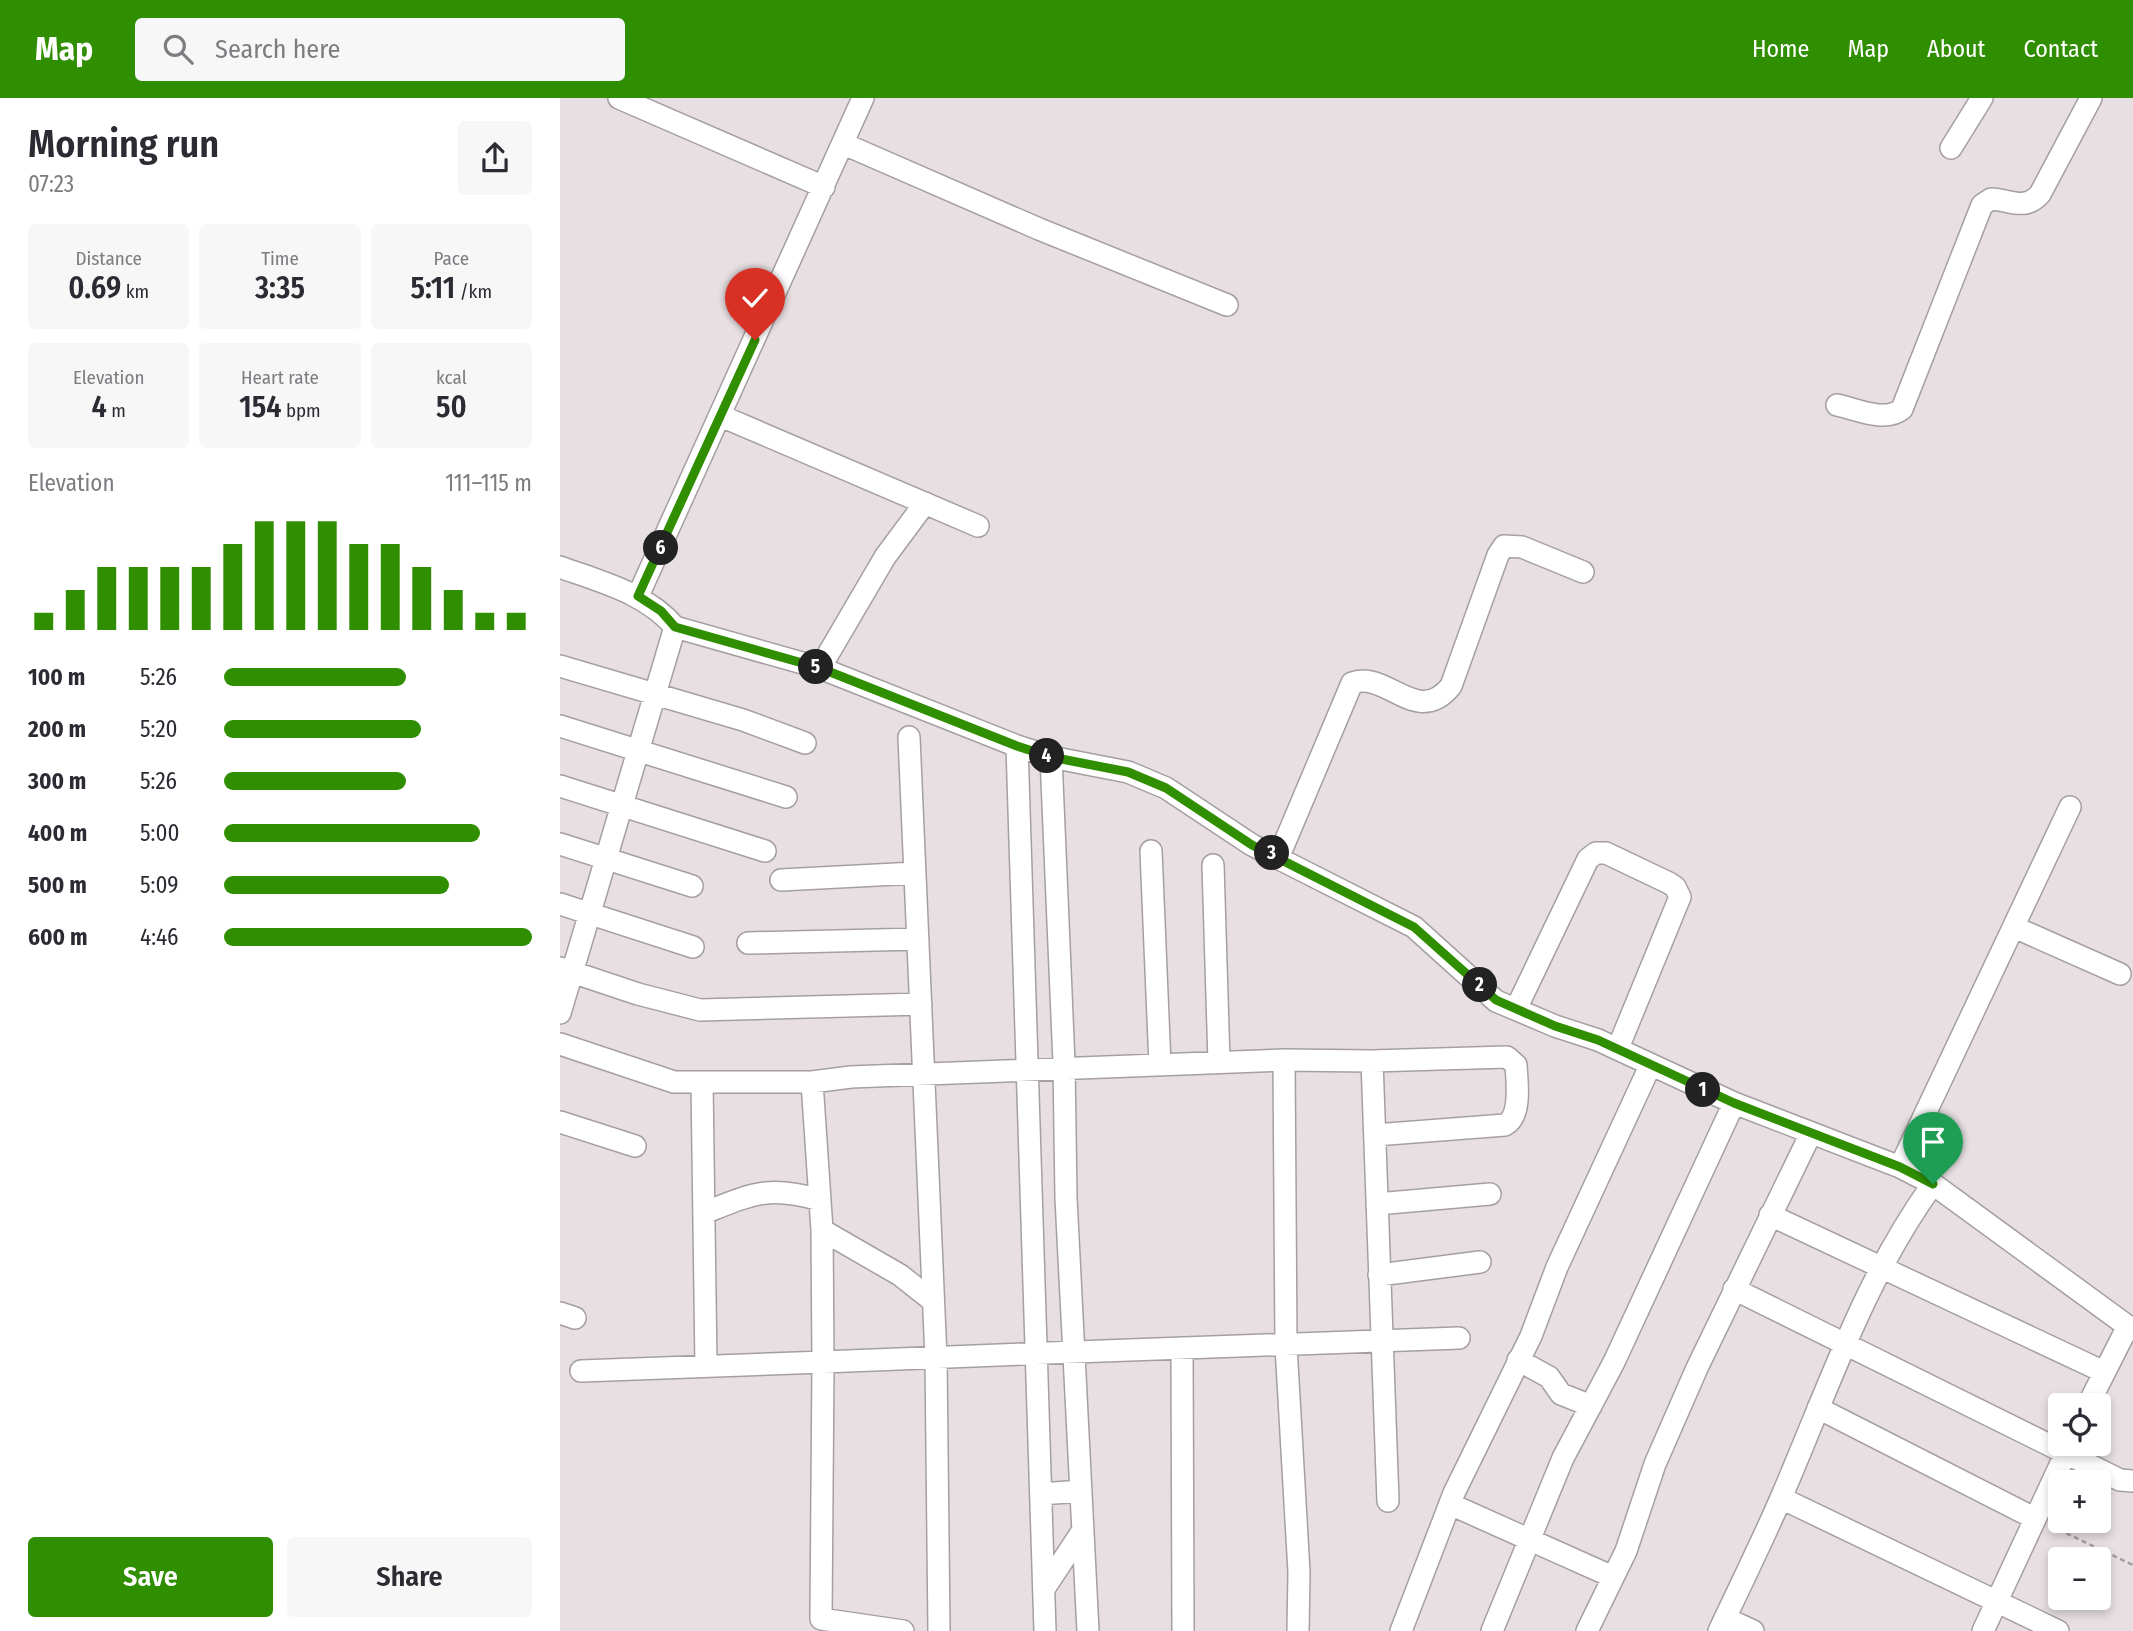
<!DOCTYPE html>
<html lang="en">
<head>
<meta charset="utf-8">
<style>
	body { margin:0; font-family:"Fira Sans Condensed",sans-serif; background:#f7f7f7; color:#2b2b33; height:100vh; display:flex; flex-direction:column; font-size:26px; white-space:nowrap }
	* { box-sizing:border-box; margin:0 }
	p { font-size:23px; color:#7c7c81 }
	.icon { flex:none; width:38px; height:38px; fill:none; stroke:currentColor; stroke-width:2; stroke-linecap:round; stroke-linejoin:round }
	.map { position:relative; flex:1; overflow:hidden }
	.drawer { display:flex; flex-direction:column; background:#fff; width:560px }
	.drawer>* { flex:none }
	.tools { position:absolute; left:1488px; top:1295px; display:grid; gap:14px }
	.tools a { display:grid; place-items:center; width:63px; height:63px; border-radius:7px; background:#fff; box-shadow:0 4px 10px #0003; font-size:35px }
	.pin { position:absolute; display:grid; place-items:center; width:60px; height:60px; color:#fff; margin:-72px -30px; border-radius:50% 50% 50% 0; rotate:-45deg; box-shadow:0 0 7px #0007 }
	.pin .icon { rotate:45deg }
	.km { position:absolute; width:35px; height:35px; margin:-18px; border-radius:50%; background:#222; color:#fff; font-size:19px; line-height:35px; text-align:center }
	.round { display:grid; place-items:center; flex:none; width:74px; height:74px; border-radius:7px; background:#f7f7f7 }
	.head { display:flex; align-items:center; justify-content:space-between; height:119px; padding:0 28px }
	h1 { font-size:38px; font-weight:600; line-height:52px }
	.metrics { display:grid; grid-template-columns:repeat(3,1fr); gap:10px; height:119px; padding:7px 28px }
	.metrics div { display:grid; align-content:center; border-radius:7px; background:#f7f7f7; text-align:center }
	.metrics b { font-size:30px; font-weight:600 }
	.metrics small { font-size:19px; font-weight:400 }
	.metrics p { font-size:19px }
	.chart { height:196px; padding:14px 28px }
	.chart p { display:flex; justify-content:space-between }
	.chart svg { width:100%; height:126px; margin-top:7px; stroke:#308e01; stroke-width:6 }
	.button { display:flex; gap:14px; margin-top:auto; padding:14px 28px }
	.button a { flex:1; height:80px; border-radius:7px; background:#308e01; color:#fff; font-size:28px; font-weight:600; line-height:80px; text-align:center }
	.button a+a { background:#f7f7f7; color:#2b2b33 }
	ul { padding:0 28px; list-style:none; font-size:23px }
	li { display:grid; grid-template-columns:112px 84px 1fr; align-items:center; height:52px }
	li i { height:18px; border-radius:9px; background:#308e01 }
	header { display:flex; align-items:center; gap:42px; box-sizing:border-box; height:98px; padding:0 35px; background:#308e01; color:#fff }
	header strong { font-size:33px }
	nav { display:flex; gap:38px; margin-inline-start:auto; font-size:24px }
	.search { width:490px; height:63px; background:#f7f7f7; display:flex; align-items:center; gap:18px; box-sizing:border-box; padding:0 24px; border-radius:7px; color:#7c7c81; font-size:26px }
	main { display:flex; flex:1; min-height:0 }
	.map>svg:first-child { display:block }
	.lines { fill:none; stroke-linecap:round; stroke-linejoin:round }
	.minor-casing { stroke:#a69fa2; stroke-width:24 }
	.path { stroke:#a49ea0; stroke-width:2.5; stroke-dasharray:5 3.5; stroke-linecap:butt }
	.minor { stroke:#fff; stroke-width:21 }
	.route-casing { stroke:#fff; stroke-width:14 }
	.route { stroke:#308e01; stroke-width:9 }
</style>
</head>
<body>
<header>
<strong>Map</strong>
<div class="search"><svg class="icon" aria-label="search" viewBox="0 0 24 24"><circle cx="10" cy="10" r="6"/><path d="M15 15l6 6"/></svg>Search here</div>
<nav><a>Home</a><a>Map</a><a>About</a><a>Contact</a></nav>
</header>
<main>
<section class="drawer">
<div class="head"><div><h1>Morning run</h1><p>07:23</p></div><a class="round"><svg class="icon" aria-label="share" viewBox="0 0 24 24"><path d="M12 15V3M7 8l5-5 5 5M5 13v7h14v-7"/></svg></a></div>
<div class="metrics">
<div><p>Distance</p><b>0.69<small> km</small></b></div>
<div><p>Time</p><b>3:35</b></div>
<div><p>Pace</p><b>5:11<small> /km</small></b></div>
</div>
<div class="metrics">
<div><p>Elevation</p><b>4<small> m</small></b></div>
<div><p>Heart rate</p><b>154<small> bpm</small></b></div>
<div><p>kcal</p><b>50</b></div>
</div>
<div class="chart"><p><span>Elevation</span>111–115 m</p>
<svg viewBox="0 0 160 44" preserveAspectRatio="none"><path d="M5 44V38M15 44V30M25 44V22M35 44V22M45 44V22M55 44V22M65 44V14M75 44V6M85 44V6M95 44V6M105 44V14M115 44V14M125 44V22M135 44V30M145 44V38M155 44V38"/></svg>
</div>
<ul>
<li><b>100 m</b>5:26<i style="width:59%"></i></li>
<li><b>200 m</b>5:20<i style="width:64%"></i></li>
<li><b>300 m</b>5:26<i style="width:59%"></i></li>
<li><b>400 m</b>5:00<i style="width:83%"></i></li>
<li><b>500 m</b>5:09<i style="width:73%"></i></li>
<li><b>600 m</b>4:46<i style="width:100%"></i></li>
</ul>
<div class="button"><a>Save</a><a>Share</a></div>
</section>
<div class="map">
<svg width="1573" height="1533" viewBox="0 0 1573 1533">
	<rect width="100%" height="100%" fill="#e7dfe2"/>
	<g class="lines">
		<defs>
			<path id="minor" d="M59,0l205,89
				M284,46l195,85 188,76
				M1391,50l31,-50
				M1277,307c19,4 48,18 65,4l80,-204 9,-6c20,1 34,12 49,-5l51,-96
				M161,318l257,110
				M0,469c41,15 86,26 115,60l145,41 197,78 34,11 77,15 38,16 86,57 162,82 82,74 59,25 43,14 136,63 166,64 33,17 200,146
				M78,498l225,-498
				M0,568l183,54 62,23
				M260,570l65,-111 40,-54
				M0,628l226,71
				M349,639l27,621 3,273
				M457,648l28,885
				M491,659l13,306 2,135 22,433
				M0,688l205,65
				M0,746l132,42
				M591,753l9,214
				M719,758l73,-173c35,-13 65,45 99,3l47,-131 6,-9 18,1 61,25
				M653,767l6,197
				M221,782l134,-7
				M0,806l133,43
				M1454,829l106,47
				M188,845l170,-4
				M0,870l78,26 62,16 221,-6
				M956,911l72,-150 8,-6h10l63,30 6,4 5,10 -62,151
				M0,915l115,-386
				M0,946l114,38h138
				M724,962l2,286 13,226 -1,59
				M812,963l135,-4 9,8c1,17 6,51 -11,60l-130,10
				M142,984l4,284
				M0,1024l75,24
				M1340,1069l170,-360
				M817,1106l113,-10
				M144,1115c48,-19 64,-28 116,-13
				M1210,1117l334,157
				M262,1132l78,45 33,26
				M819,1177l101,-13
				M1174,1191l386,191 13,1
				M0,1215l15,5
				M622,1250l1,283
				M958,1262l31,17 12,17 30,12
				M21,1273l242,-9 -2,257 82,12
				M1528,1307l40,-79
				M1258,1310l216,110
				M481,1396l40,-3
				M1221,1400l277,133
				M828,1403l-16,-440 -88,-1 -433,17 -39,5 10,148 1,132c212,-8 424,-18 636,-24
				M890,1406l163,73
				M484,1491l39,-59
				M1165,1520l28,13
				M841,1533l53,-138 77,-157 26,-69 93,-201
				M932,1533l71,-173 51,-96 120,-259
				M1027,1533l39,-80 29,-87 42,-96 114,-235
				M1159,1533c22,-47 45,-93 65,-140 45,-105 82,-215 149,-307
				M1423,1533l87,-187"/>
		</defs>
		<use href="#minor" class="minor-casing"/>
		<path class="path" d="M1491,1428l82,39"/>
		<use href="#minor" class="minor"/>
	</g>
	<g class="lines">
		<defs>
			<path id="route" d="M195,242l-117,256 23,15 14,16 145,41 197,78 34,11 77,15 38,16 86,57 162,82 82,73 59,26 43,14 136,63 166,64 33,17"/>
		</defs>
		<use href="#route" class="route-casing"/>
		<use href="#route" class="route"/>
	</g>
</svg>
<div class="tools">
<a><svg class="icon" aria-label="locate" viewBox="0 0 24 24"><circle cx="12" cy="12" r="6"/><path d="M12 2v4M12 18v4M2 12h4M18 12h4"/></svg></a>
<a>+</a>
<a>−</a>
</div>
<div class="pin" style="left:1373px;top:1086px;background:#1e9e55"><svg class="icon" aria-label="arrive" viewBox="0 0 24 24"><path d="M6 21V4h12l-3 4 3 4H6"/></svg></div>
<div class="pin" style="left:195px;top:242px;background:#d93025"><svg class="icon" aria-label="check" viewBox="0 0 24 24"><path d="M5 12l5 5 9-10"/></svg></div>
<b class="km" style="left:1143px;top:992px">1</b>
<b class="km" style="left:920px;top:887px">2</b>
<b class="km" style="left:712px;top:755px">3</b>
<b class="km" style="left:487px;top:658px">4</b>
<b class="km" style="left:256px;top:569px">5</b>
<b class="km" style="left:101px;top:450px">6</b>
</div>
</main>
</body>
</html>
